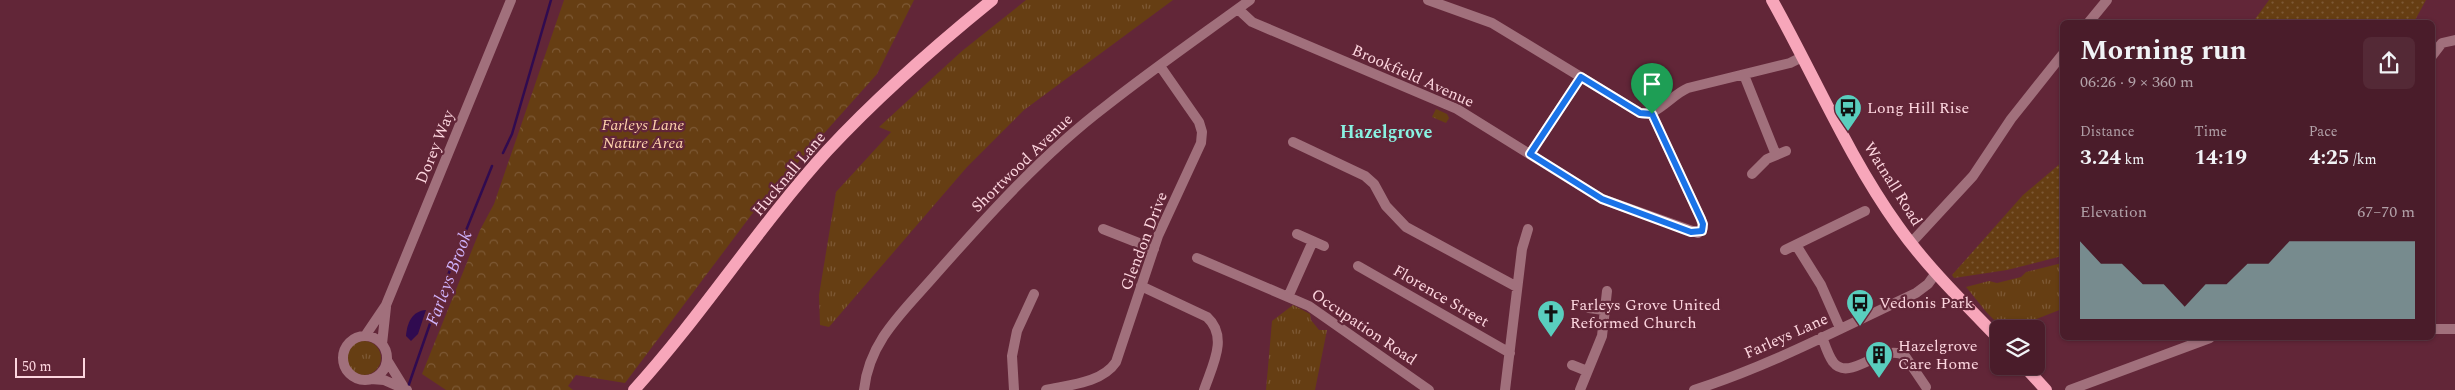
<!DOCTYPE html>
<html lang="en">
<head>
<meta charset="utf-8">
<style>
	body { margin:0; font-family:Spectral,serif; background:#542936; color:#f1f3f6; height:100vh; display:flex; flex-direction:column; font-size:19px; white-space:nowrap }
	* { box-sizing:border-box; margin:0 }
	p { font-size:16px; color:#b2a1a8 }
	.icon { flex:none; width:28px; height:28px; fill:none; stroke:currentColor; stroke-width:2; stroke-linecap:round; stroke-linejoin:round }
	.map { position:relative; flex:1; overflow:hidden }
	.details { position:absolute; left:2060px; top:20px; width:375px; height:320px; display:flex; flex-direction:column; background:#4a1c2a; border-radius:8px; box-shadow:0 1px 4px #0004,0 0 0 1px #613a47 }
	.details>* { flex:none }
	.fabs { position:absolute; left:1990px; top:320px; display:grid; gap:10px }
	.fabs a { display:grid; place-items:center; width:55px; height:55px; border-radius:8px; background:#4a1c2a; box-shadow:0 1px 4px #0004,0 0 0 1px #613a47; font-size:25px }
	.scale { position:absolute; left:15px; bottom:12px; width:70px; box-sizing:border-box; padding-left:5px; border:2px solid #fdd6df; border-top:0; font-size:14px; line-height:18px; white-space:nowrap; color:#fdd6df; -webkit-text-stroke:4px #622638; paint-order:stroke }
	.pin { position:absolute; display:grid; place-items:center; width:42px; height:42px; color:#fff; margin:-51px -21px; border-radius:50% 50% 50% 0; rotate:-45deg; box-shadow:0 0 5px #0007 }
	.pin .icon { rotate:45deg }
	.round { display:grid; place-items:center; flex:none; width:52px; height:52px; border-radius:8px; background:#542936 }
	.overview { display:flex; align-items:center; justify-content:space-between; height:85px; padding:0 20px }
	h1 { font-size:28px; font-weight:700; line-height:38px }
	.stats { display:grid; grid-template-columns:repeat(3,1fr); gap:8px; height:85px; padding:5px 20px }
	.stats div { display:grid; align-content:center }
	.stats b { font-size:21px; font-weight:700 }
	.stats small { font-size:14px; font-weight:400 }
	.stats p { font-size:14px }
	.chart { height:140px; padding:10px 20px }
	.chart p { display:flex; justify-content:space-between }
	.chart svg { width:100%; height:90px; margin-top:5px; fill:#8bbbb9; opacity:.7 }
	.map>svg:first-child { display:block }
	.grass { fill:url(#grass-tufts) }
	.forest { fill:url(#forest-crowns) }
	.garden { fill:url(#garden-dots) }
	.water { fill:#300b50 }
	.lines { fill:none; stroke-linecap:round; stroke-linejoin:round }
	.stream { stroke:#300b50; stroke-width:2.5 }
	.minor { stroke:#a1707c; stroke-width:10 }
	.major { stroke:#f7a6ba; stroke-width:12 }
	.route-casing { stroke:#fff; stroke-width:10 }
	.route { stroke:#1a73e8; stroke-width:6 }
	.labels { text-anchor:middle; dominant-baseline:central; stroke-width:4.5; stroke-linejoin:round; paint-order:stroke }
	.street-label { font-size:16px; fill:#fdd6df; stroke:#622638 }
	.poi-label { font-size:16px; fill:#fdd6df; stroke:#622638; text-anchor:start }
	.park-label { font-size:16px; font-style:italic; fill:#fed3ad; stroke:#622638 }
	.neighbourhood-label { font-size:18px; font-weight:bold; fill:#89f1e1; stroke:#622638 }
	.water-label { font-size:18px; font-style:italic; fill:#cfb1f9; stroke:#622638 }
</style>
</head>
<body>
<div class="map">
<svg width="2455" height="390" viewBox="0 0 2455 390">
	<defs>
		<pattern id="grass-tufts" width="24" height="20" patternUnits="userSpaceOnUse" patternTransform="scale(1.25)"><rect width="24" height="20" fill="#663e13"/><path d="M3 7l-1-3M5 7V3M7 7l1-3M15 17l-1-3M17 17v-4M19 17l1-3" fill="none" stroke="#7d5935"/></pattern>
		<pattern id="forest-crowns" width="20" height="18" patternUnits="userSpaceOnUse" patternTransform="scale(1.25)"><rect width="20" height="18" fill="#663e13"/><path d="M2 6a3 3 0 1 1 6 0M12 15a3 3 0 1 1 6 0" fill="none" stroke="#7d5935"/></pattern>
		<pattern id="garden-dots" width="8" height="8" patternUnits="userSpaceOnUse" patternTransform="scale(1.25)"><rect width="8" height="8" fill="#663e13"/><path d="M2 2h.1M6 6h.1" fill="none" stroke="#7d5935" stroke-width="1.8" stroke-linecap="round"/></pattern>
	</defs>
	<rect width="100%" height="100%" fill="#622638"/>
	<path class="grass" d="M1026,0h147l-149,110 -57,57 -138,160 -9,-2 -1,-30 17,-103 55,-60 -12,-5 83,-76z
		M1436,109l11,5 2,4 -3,5 -14,-6z
		M2062,263v46l-51,20c-15,0 -35,-31 -45,-42l23,-6 8,2 24,-6 5,-5z
		M1293,305l17,9 1,6 8,10h8l-12,60h-49l6,-69z
		M347 358a17 17 0 1 1 34 0a17 17 0 1 1-34 0Z"/>
	<path class="forest" d="M564,0h350l-37,74 -125,140 -127,169 -49,-8 -8,11 5,4h-127l-24,-16 58,-144 14,-26z"/>
	<path class="garden" d="M2269,0h157l-12,22h-161z
		M2062,162v94l-55,14 -53,8 -2,-3 71,-80z"/>
	<path class="water" d="M426,310l-8,24 -7,7 -5,-5c1,-13 6,-25 20,-26z"/>
	<g class="lines">
		<path class="stream" d="M503,153l9,-19 39,-134
			M408,387l32,-92 52,-129"/>
		<path class="minor" d="M1428,0l64,23 148,90c16,5 31,-18 48,-25l102,-25 12,-6
			M1238,9l14,13 205,87 145,90 96,34 5,-5 -2,-9 -49,-105
			M2089,22l18,-22
			M2432,56l10,-13 13,-3
			M1744,75l32,80
			M1293,142l72,34 9,8 12,22 20,21 111,60
			M1530,154l51,-77
			M1752,174l15,-15 19,-8
			M1103,229l51,20
			M1297,234l27,12
			M1911,243l62,-67 38,-57 51,-64
			M1796,245l25,40 19,43
			M1785,250l80,-39
			M1197,258l112,48 120,84
			M1358,266l152,87
			M1141,286l66,31c22,20 5,49 -3,73
			M1288,297l25,-56
			M1589,308l15,2
			M2432,329h23
			M365,336l21,-31 125,-305
			M343 358a22 22 0 1 1 44 0a22 22 0 1 1-44 0Z
			M1822,337c3,8 6,18 11,25 17,22 49,-21 72,-6l21,31
			M382,344l4,-37
			M387,360l16,26
			M1572,365l15,6
			M371,379l13,1 23,10
			M864,390c5,-50 41,-80 72,-116 53,-60 107,-120 170,-168 47,-37 96,-71 144,-106
			M1014,390l-2,-34 5,-25 17,-37
			M1046,390c23,-5 56,-7 70,-28l42,-126 43,-93 1,-11 -3,-10 -39,-56
			M1505,390l17,-141 6,-20
			M1580,390l22,-54 5,-45
			M1694,390c76,-24 149,-63 222,-97l12,-9 8,-11
			M2070,390l140,-52"/>
		<path class="major" d="M1772,0c42,75 76,156 126,226 29,41 66,77 101,113
			M2024,366l22,24
			M634,390c69,-76 124,-163 193,-239 51,-55 107,-104 165,-151"/>
	</g>
	<g class="lines">
		<defs>
			<path id="route" d="M1581,77l59,36 12,1 49,105 2,5 -1,7 -11,1 -89,-33 -72,-45z"/>
		</defs>
		<use href="#route" class="route-casing"/>
		<use href="#route" class="route"/>
	</g>
	<defs>
		<symbol id="bus-pin" viewBox="-11 -11 22 30"><path d="M0 17L-7.5 6A9.5 9.5 0 1 1 7.5 6Z" fill="#59cebe" stroke="#622638"/><path d="M-5-6H5V4H4V6H2V4H-2V6H-4V4H-5ZM-3.5-4V0h7V-4ZM-3.5 1.2v1.5H-2V1.2ZM2 1.2v1.5H3.5V1.2Z" fill="#111"/></symbol>
		<symbol id="church-pin" viewBox="-11 -11 22 30"><path d="M0 17L-7.5 6A9.5 9.5 0 1 1 7.5 6Z" fill="#59cebe" stroke="#622638"/><path d="M-1.2-6h2.4v3.5h3.3v2.4h-3.3V6h-2.4V-.1h-3.3v-2.4h3.3Z" fill="#111"/></symbol>
		<symbol id="building-pin" viewBox="-11 -11 22 30"><path d="M0 17L-7.5 6A9.5 9.5 0 1 1 7.5 6Z" fill="#59cebe" stroke="#622638"/><path d="M-4-6H4V6H1V3H-1V6H-4ZM-2.5-4.3h1.7v1.8h-1.7ZM.8-4.3h1.7v1.8H.8ZM-2.5-1h1.7V.8h-1.7ZM.8-1h1.7V.8H.8Z" fill="#111"/></symbol>
	</defs>
	<g fill-rule="evenodd">
		<use href="#bus-pin" x="1832" y="92" width="32" height="43"/>
		<use href="#bus-pin" x="1844" y="287" width="32" height="43"/>
		<use href="#church-pin" x="1535" y="298" width="32" height="43"/>
		<use href="#building-pin" x="1863" y="339" width="32" height="43"/>
	</g>
	<g class="labels">
		<g class="street-label">
			<text transform="translate(1413 76) rotate(24)">Brookfield Avenue</text>
			<text transform="translate(435 147) rotate(-68)">Dorey Way</text>
			<text transform="translate(1022 163) rotate(-44)">Shortwood Avenue</text>
			<text transform="translate(789 174) rotate(-50)">Hucknall Lane</text>
			<text transform="translate(1893 184) rotate(58)">Watnall Road</text>
			<text transform="translate(1144 241) rotate(-69)">Glendon Drive</text>
			<text transform="translate(1441 296) rotate(30)">Florence Street</text>
			<text transform="translate(1364 327) rotate(34)">Occupation Road</text>
			<text transform="translate(1786 336) rotate(-24)">Farleys Lane</text>
		</g>
		<g class="poi-label">
			<text x="1867" y="108">Long Hill Rise</text>
			<text x="1879" y="303">Vedonis Park</text>
			<text x="1570" y="305">Farleys Grove United<tspan x="1570" dy="18">Reformed Church</tspan></text>
			<text x="1898" y="346">Hazelgrove<tspan x="1898" dy="18">Care Home</tspan></text>
		</g>
		<g class="park-label">
			<text x="643" y="125">Farleys Lane<tspan x="643" dy="18">Nature Area</tspan></text>
		</g>
		<g class="neighbourhood-label">
			<text x="1386" y="132">Hazelgrove</text>
		</g>
		<g class="water-label">
			<text transform="translate(449 278) rotate(-69)">Farleys Brook</text>
		</g>
	</g>
</svg>
<div class="fabs">
<a><svg class="icon" aria-label="layers" viewBox="0 0 24 24"><path d="M12 4l9 5-9 5-9-5zM3 14l9 5 9-5"/></svg></a>
</div>
<div class="scale">50 m</div>
<div class="pin" style="left:1652px;top:114px;background:#1e9e55"><svg class="icon" aria-label="arrive" viewBox="0 0 24 24"><path d="M6 21V4h12l-3 4 3 4H6"/></svg></div>
<section class="details">
<div class="overview"><div><h1>Morning run</h1><p>06:26 · 9 × 360 m</p></div><a class="round"><svg class="icon" aria-label="share" viewBox="0 0 24 24"><path d="M12 15V3M7 8l5-5 5 5M5 13v7h14v-7"/></svg></a></div>
<div class="stats">
<div><p>Distance</p><b>3.24<small> km</small></b></div>
<div><p>Time</p><b>14:19</b></div>
<div><p>Pace</p><b>4:25<small> /km</small></b></div>
</div>
<div class="chart"><p><span>Elevation</span>67–70 m</p>
<svg viewBox="0 0 160 44" preserveAspectRatio="none"><path d="M0 44V6L10 17L20 17L30 27L40 27L50 38L60 27L70 27L80 17L90 17L100 6L110 6L120 6L130 6L140 6L150 6L160 6V44z"/></svg>
</div>
</section>
</div>
</body>
</html>
